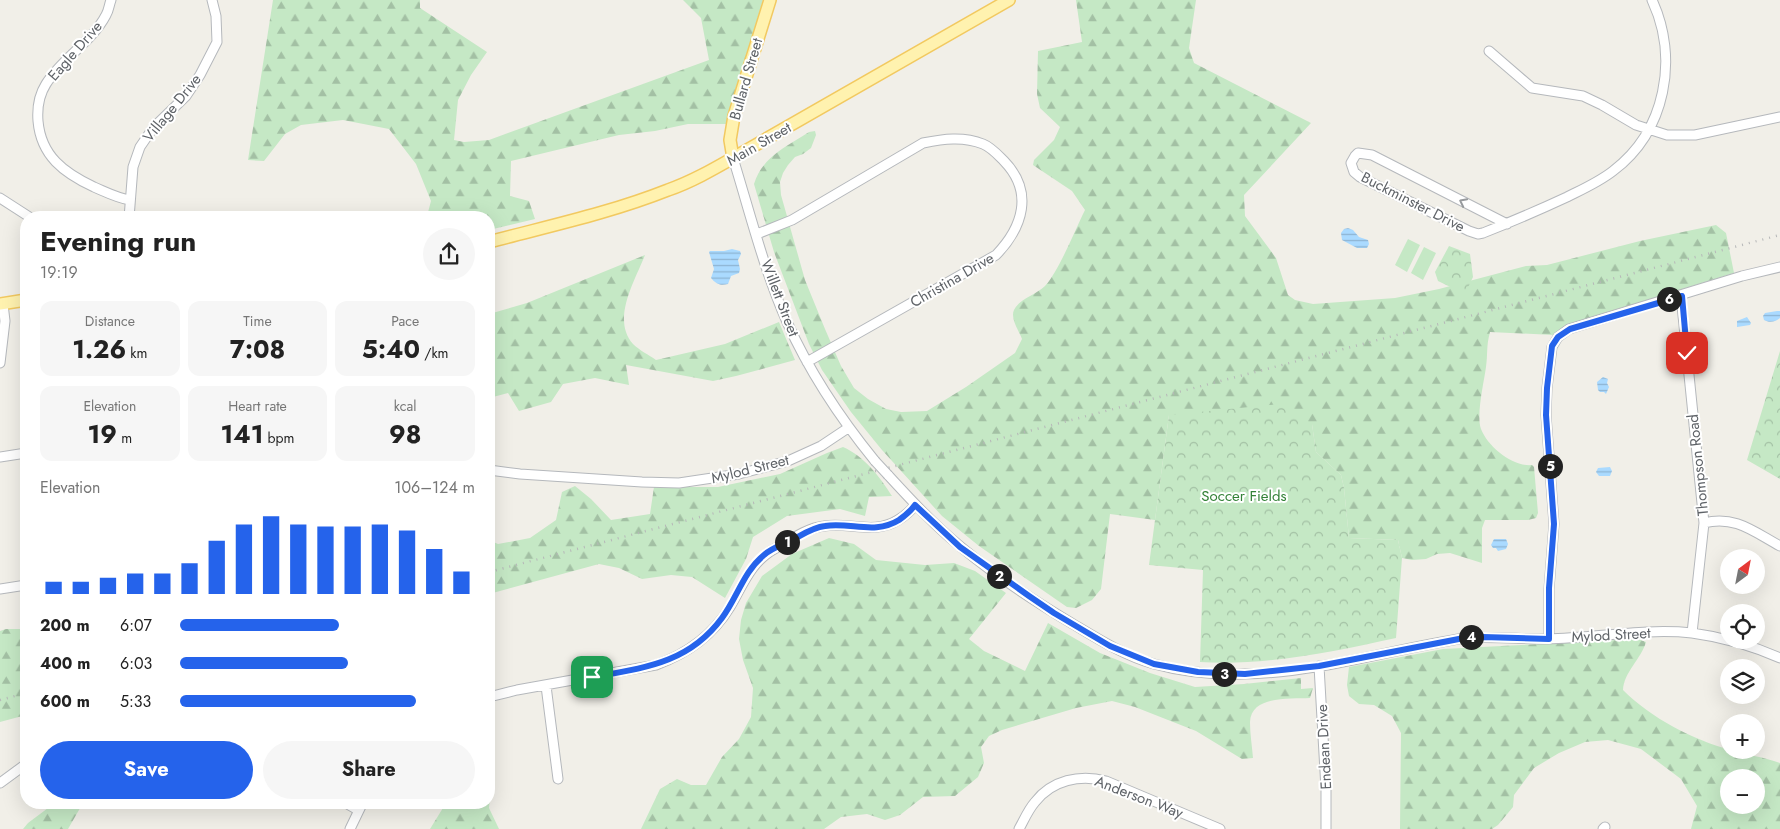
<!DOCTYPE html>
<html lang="en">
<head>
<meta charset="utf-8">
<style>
	body { margin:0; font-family:Jost,sans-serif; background:#f6f6f6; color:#222; height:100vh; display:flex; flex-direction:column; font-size:19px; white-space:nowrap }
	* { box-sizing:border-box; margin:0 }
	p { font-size:16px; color:#767676 }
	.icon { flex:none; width:28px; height:28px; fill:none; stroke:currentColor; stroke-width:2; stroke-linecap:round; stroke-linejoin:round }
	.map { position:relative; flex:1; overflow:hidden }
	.drawer { position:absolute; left:20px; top:211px; width:475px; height:598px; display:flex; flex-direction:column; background:#fff; border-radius:20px; box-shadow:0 5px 20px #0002 }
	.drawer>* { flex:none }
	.needle { width:32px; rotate:32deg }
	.buttons { position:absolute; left:1720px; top:549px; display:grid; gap:10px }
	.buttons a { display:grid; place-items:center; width:45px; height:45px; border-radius:50%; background:#fff; box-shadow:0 5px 20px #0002; font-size:25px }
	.pin { position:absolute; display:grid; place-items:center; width:42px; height:42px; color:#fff; margin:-21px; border-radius:10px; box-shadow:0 2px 8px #0006 }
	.km { position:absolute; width:25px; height:25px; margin:-12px; border-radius:50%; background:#222; color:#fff; font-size:14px; line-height:25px; text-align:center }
	.round { display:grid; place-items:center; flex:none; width:52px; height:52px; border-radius:26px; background:#f6f6f6 }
	.headline { display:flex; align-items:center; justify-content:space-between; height:85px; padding:0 20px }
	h1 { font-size:28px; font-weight:700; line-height:38px }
	.stats { display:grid; grid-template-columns:repeat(3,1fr); gap:8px; height:85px; padding:5px 20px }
	.stats div { display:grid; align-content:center; border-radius:12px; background:#f6f6f6; text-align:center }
	.stats b { font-size:25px; font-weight:700 }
	.stats small { font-size:14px; font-weight:400 }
	.stats p { font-size:14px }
	.chart { height:140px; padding:10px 20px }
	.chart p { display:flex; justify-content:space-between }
	.chart svg { width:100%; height:90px; margin-top:5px; stroke:#2563eb; stroke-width:6 }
	.cta { display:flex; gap:10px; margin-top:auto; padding:10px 20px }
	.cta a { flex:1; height:58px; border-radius:30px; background:#2563eb; color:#fff; font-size:20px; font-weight:700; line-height:58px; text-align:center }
	.cta a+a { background:#f6f6f6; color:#222 }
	ul { padding:0 20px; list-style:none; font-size:16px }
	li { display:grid; grid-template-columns:80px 60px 1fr; align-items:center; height:38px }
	li i { height:12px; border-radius:6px; background:#2563eb }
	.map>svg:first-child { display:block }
	.grass { fill:#c5e8c5 }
	.forest { fill:url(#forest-firs); fill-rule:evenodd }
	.park { fill:url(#park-crowns) }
	.water { fill:url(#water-rules) }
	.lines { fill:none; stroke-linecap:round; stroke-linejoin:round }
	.minor-casing { stroke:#b5b8bc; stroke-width:11 }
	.major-casing { stroke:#f2c960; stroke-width:14 }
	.minor { stroke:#fff; stroke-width:9 }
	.major { stroke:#fff2af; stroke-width:11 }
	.rail { stroke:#b6b7b8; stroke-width:2.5; stroke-dasharray:1 6; stroke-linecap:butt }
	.minor-bridge-casing { stroke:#b5b8bc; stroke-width:11; stroke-linecap:butt }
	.minor-bridge { stroke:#fff; stroke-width:9 }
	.oneway { stroke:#979a9d }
	.route-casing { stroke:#fff; stroke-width:10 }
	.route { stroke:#2563eb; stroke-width:6 }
	.labels { text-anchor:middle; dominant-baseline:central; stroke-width:4; stroke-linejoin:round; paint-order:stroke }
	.street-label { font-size:15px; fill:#5f6368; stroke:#fff }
	.park-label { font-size:15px; fill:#348238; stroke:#fff }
</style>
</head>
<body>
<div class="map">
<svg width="1780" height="829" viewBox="0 0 1780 829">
	<defs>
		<pattern id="forest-firs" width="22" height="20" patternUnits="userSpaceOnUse" patternTransform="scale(1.25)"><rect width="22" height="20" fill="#c5e8c5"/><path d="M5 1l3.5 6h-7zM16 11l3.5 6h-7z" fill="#a3c0a4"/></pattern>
		<pattern id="park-crowns" width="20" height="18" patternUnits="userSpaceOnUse" patternTransform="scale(1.25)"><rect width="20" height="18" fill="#c5e8c5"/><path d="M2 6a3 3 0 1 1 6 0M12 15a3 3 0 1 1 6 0" fill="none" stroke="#a3c0a4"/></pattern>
		<pattern id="water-rules" width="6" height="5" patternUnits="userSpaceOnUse" patternTransform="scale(1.25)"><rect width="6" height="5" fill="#aadaff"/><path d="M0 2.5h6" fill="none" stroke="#8eb4d2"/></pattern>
	</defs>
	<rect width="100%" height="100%" fill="#f1efe8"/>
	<path class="grass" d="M1408,239l12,6 -13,27 -12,-7z
		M1424,247l12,6 -13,27 -12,-7z"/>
	<path class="forest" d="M273,0h147v8l67,44 -16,23 -13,25 -4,40 10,2 25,-2 220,-80 -8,-42 -18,-18h80l-37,124h-38l-33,7 -36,4 -108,26 -1,35 19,5 6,18 -46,11v-12l-65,-1 3,-1 4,-15 -15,-37 -27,-35 -46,-9 -42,5 -16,9 -21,27 -16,-1z
		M1076,0h120l-7,48 5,15 117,60 -67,72 1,21 31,42 12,37 7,5 18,4 82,-6 44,-9 87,-23 21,-1 93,-24 76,-16 10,8 8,40 -145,45 -36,17 -63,-3c-4,15 -2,21 -4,35 -2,15 -10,48 -5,62 7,18 32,38 51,36l2,2 4,46 -2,5 -8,2h-43l-3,8v35l-32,-10 -13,1 -11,5 -14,1 -10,-2 -4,-18 -49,-2 -5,-50 -3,-13 -25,-23 -4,-28 -143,-9 -14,105 -45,-6 -9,75 -9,11 -16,8 -9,-1 -88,-61 -37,-30 -60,-66 -31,-38 -29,-42 -13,-26 -35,-92 -20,-68c9,-28 32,-37 55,-52l6,-1 1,4 -5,13 -8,6 -8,3 -7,8 -5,8 -3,9 1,13 24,85 20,49 16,37 13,22 14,11 18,10 15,3 26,-1 39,-24 49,-34 7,-14c-3,-8 -12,-21 -8,-29 6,-12 22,-15 31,-24 14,-15 30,-56 40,-76l-13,-19 -39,-26 1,-5 20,-20 6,-13 -20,-19 -3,-14 1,-43 44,-9z
		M645,255c-10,26 -34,64 -12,89 6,6 16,11 23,16l69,-16 54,-22 16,38 -59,16 -23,5 -87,-16 3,20 -34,-7 -32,6 -12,18 -32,9 -11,-18 -15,4 -4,9v-92l38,-11z
		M843,447c21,9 37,30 49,49l-23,1 -4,19 -25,-7 -53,7 -34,21 -7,22 -21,39 -33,-21 -21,-2 -29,4 -23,-11 -20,-4 -110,30v-54l9,4 32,-6 26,-18 6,-28 13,-6 16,13 20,21 39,-6 4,-27h64l62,-13 47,-21z
		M829,538l25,6 22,16 49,5 29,-2 21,8 31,22 -37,46 15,12 41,20 23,-48 52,30 50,20 45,14 49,-3 57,-6v11l12,-1 -3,10c-19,1 -59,-3 -60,24 0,12 2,24 3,36l-11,1 -46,-28 -61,-24 -23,-6 -36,7 -74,22 -13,6 -8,11 3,16 -6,14 -23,19 -32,1 -23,18 -15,5 -18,-6 -26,3 -17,12h-183l19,-40 17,-10 14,6h15l16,-28 17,-18 12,-22 2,-29 -10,-28 -4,-21 2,-19 5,-17 16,-27 30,-22z
		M6,629h15l5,16v70l-26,7v-91z
		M1638,639l8,3c-5,17 -22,30 -23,48 28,28 70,50 108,60 16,5 33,7 49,13v66h-89l6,-23 -16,-27 -40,-30 -33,-9 -23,2 -26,11 -25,15 -20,27 -1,12 -15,18 -6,4h-92l1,-96 -9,-17 -18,-11 -15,-1 -10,-8 -2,-11 2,-18 94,-18zM1729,778h27v27h-27z
		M489,786l2,2 -2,20 10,21h-69l16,-26 43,-1z
		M56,802l27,1 -15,26h-45l5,-6z"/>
	<path class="park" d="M1449,246l21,8 3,23 -8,17 -27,-13 -3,-9z
		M1780,351v128l-33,-19z
		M1280,404l32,20 4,28 25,23 3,13 5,50 49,2 4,18 -6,80c-64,14 -131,28 -196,24l3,-92 -54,-5 20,-150z"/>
	<path class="water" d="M1348,228l5,2 6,7 9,3 1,4 -2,4h-10l-15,-8 -1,-7 3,-4z
		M732,249l8,2 1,3 -3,6 2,9 -1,4 -8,3 -3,8c-8,2 -12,0 -17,-6l3,-9 -5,-17 1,-1h14z
		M1777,311h3v7c-4,4 -11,5 -16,2l-1,-4 2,-3z
		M1747,317l4,6 -1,2 -13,2v-6z
		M1603,377l5,2 -1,4 2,4 -3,7 -2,-2h-4l-2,-2 -1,-8z
		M1610,467l2,4 -2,5h-11l-3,-4 2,-4z
		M1494,539h12l2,5 -2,5 -8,2 -2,-3h-3l-2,-3z"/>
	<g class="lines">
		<defs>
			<path id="minor" d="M111,0c-2,5 -2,10 -5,15 -14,27 -44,43 -60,69 -7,11 -9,24 -8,37 3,35 26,52 56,66 12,5 23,11 36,13
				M1489,51l43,37 51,8 19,9 34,20 31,10h28l85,-18
				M733,158c17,55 31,112 54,164 23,51 53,96 88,139
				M0,198l31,20
				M129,218l4,-51 7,-20 13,-19 33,-32 14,-21 17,-33 -1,-26 -4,-16
				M1507,224l-135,-69 -14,-2 -3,3 -4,7 3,9 6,5 109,54 9,3 5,-1c28,-11 56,-23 84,-36 16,-8 32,-15 46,-26 53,-40 66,-113 39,-171
				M757,234l35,-14 131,-77c20,-4 40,-7 60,1 8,3 15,11 21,17 30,31 19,66 -8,94l-189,107
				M1681,296l23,227 -12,110
				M0,363l5,-42 -2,-17
				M0,457l26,-4
				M489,470l31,4 122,8 37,1 60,-9 49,-13 33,-15 27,-18
				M888,475c23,25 46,50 73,72 35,29 73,54 112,77 25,15 52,32 81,40 29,8 61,11 90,10 74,-1 148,-25 221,-36 27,-2 55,1 83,1 48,-1 97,-11 144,-6 30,4 61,13 88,25
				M1704,523c31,-8 50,9 76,23
				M0,589l26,-4
				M1549,639v-50l5,-65 -8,-109 1,-27 5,-41 6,-10 11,-8 173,-53 38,-9
				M1319,666l7,123v40
				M546,686l12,93
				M489,697l28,-7 139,-25c30,-11 57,-30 74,-58 13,-22 21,-46 46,-59 14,-8 31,-20 48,-22 26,-4 50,9 74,-6 8,-5 12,-8 17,-15
				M0,783l26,-19
				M344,802l14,8
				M350,829l13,-27
				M1019,829c5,-9 9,-19 16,-27 17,-22 45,-28 71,-21l114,48
				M1603,829l2,-2"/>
			<path id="major" d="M733,158l-3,-18 4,-24 36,-116
				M489,242c60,-16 121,-29 179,-52 23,-8 44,-20 65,-32l276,-158
				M0,304l26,-4"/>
		</defs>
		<use href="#minor" class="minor-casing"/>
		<use href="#major" class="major-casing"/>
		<use href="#minor" class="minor"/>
		<use href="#major" class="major"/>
		<path class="rail" d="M489,572l1291,-337
			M0,700l26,-7"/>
		<defs>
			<path id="minor-bridge" d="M875,461l13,14"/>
		</defs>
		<use href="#minor-bridge" class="minor-bridge-casing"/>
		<use href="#minor-bridge" class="minor-bridge"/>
	</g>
	<defs><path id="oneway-chevron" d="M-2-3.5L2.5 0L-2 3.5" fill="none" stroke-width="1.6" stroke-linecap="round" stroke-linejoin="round" transform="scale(1.25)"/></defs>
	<use class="oneway" href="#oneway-chevron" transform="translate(1463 202) rotate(-153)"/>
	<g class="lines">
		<defs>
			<path id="route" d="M592,677c51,-9 96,-13 130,-59 15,-20 22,-47 42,-63 8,-7 20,-11 30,-16 9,-5 20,-12 31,-13 26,-4 50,9 74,-6 7,-5 11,-8 16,-15l45,42 69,49 25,17 56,33 44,18 44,8 47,2 74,-8 145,-28 19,-1 66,2v-51l5,-64 -8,-109 1,-27 5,-42 6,-9 12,-8 112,-33 5,57"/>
		</defs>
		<use href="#route" class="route-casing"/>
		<use href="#route" class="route"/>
	</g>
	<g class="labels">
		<g class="street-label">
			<text transform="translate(75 51) rotate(-49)">Eagle Drive</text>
			<text transform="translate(746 79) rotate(-74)">Bullard Street</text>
			<text transform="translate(172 108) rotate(-51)">Village Drive</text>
			<text transform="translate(759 144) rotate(-30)">Main Street</text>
			<text transform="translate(1413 202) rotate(27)">Buckminster Drive</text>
			<text transform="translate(952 280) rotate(-30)">Christina Drive</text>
			<text transform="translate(780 298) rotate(69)">Willett Street</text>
			<text transform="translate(1698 465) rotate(-96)">Thompson Road</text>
			<text transform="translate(750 469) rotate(-14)">Mylod Street</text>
			<text transform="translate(1611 635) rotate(-3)">Mylod Street</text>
			<text transform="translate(1324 747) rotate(-93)">Endean Drive</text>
			<text transform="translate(1139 797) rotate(21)">Anderson Way</text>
		</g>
		<g class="park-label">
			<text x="1244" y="496">Soccer Fields</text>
		</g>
	</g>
</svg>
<div class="buttons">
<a><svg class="needle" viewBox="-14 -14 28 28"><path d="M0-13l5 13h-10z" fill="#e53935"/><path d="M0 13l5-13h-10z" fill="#767676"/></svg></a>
<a><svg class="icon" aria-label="locate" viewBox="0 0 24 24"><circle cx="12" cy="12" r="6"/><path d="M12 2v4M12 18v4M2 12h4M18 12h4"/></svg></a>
<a><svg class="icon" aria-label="layers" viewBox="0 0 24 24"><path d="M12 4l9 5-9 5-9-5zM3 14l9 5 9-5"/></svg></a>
<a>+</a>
<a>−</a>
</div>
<div class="pin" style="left:592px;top:677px;background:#1e9e55"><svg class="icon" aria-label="arrive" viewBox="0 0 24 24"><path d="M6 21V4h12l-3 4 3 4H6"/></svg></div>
<div class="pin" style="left:1687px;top:353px;background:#d93025"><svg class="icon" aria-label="check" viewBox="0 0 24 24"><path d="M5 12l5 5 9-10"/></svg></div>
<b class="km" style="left:787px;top:542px">1</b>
<b class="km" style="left:999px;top:576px">2</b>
<b class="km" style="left:1224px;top:674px">3</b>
<b class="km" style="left:1471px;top:637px">4</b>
<b class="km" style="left:1550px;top:466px">5</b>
<b class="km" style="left:1669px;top:299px">6</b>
<section class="drawer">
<div class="headline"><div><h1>Evening run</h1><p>19:19</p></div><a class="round"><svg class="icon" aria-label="share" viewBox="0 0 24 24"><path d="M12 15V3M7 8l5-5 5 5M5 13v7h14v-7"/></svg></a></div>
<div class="stats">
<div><p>Distance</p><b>1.26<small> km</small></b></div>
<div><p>Time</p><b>7:08</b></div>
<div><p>Pace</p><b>5:40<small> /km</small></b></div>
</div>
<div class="stats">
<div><p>Elevation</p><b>19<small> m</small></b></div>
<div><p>Heart rate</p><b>141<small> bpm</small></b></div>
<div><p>kcal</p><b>98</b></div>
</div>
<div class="chart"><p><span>Elevation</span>106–124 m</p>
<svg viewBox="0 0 160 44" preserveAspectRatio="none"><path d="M5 44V38M15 44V38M25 44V36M35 44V34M45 44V34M55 44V29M65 44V18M75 44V10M85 44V6M95 44V10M105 44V11M115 44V11M125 44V10M135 44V13M145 44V22M155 44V33"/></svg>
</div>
<ul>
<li><b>200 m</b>6:07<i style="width:54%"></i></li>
<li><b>400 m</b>6:03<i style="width:57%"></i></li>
<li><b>600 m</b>5:33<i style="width:80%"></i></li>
</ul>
<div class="cta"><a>Save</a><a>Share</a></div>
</section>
</div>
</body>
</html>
